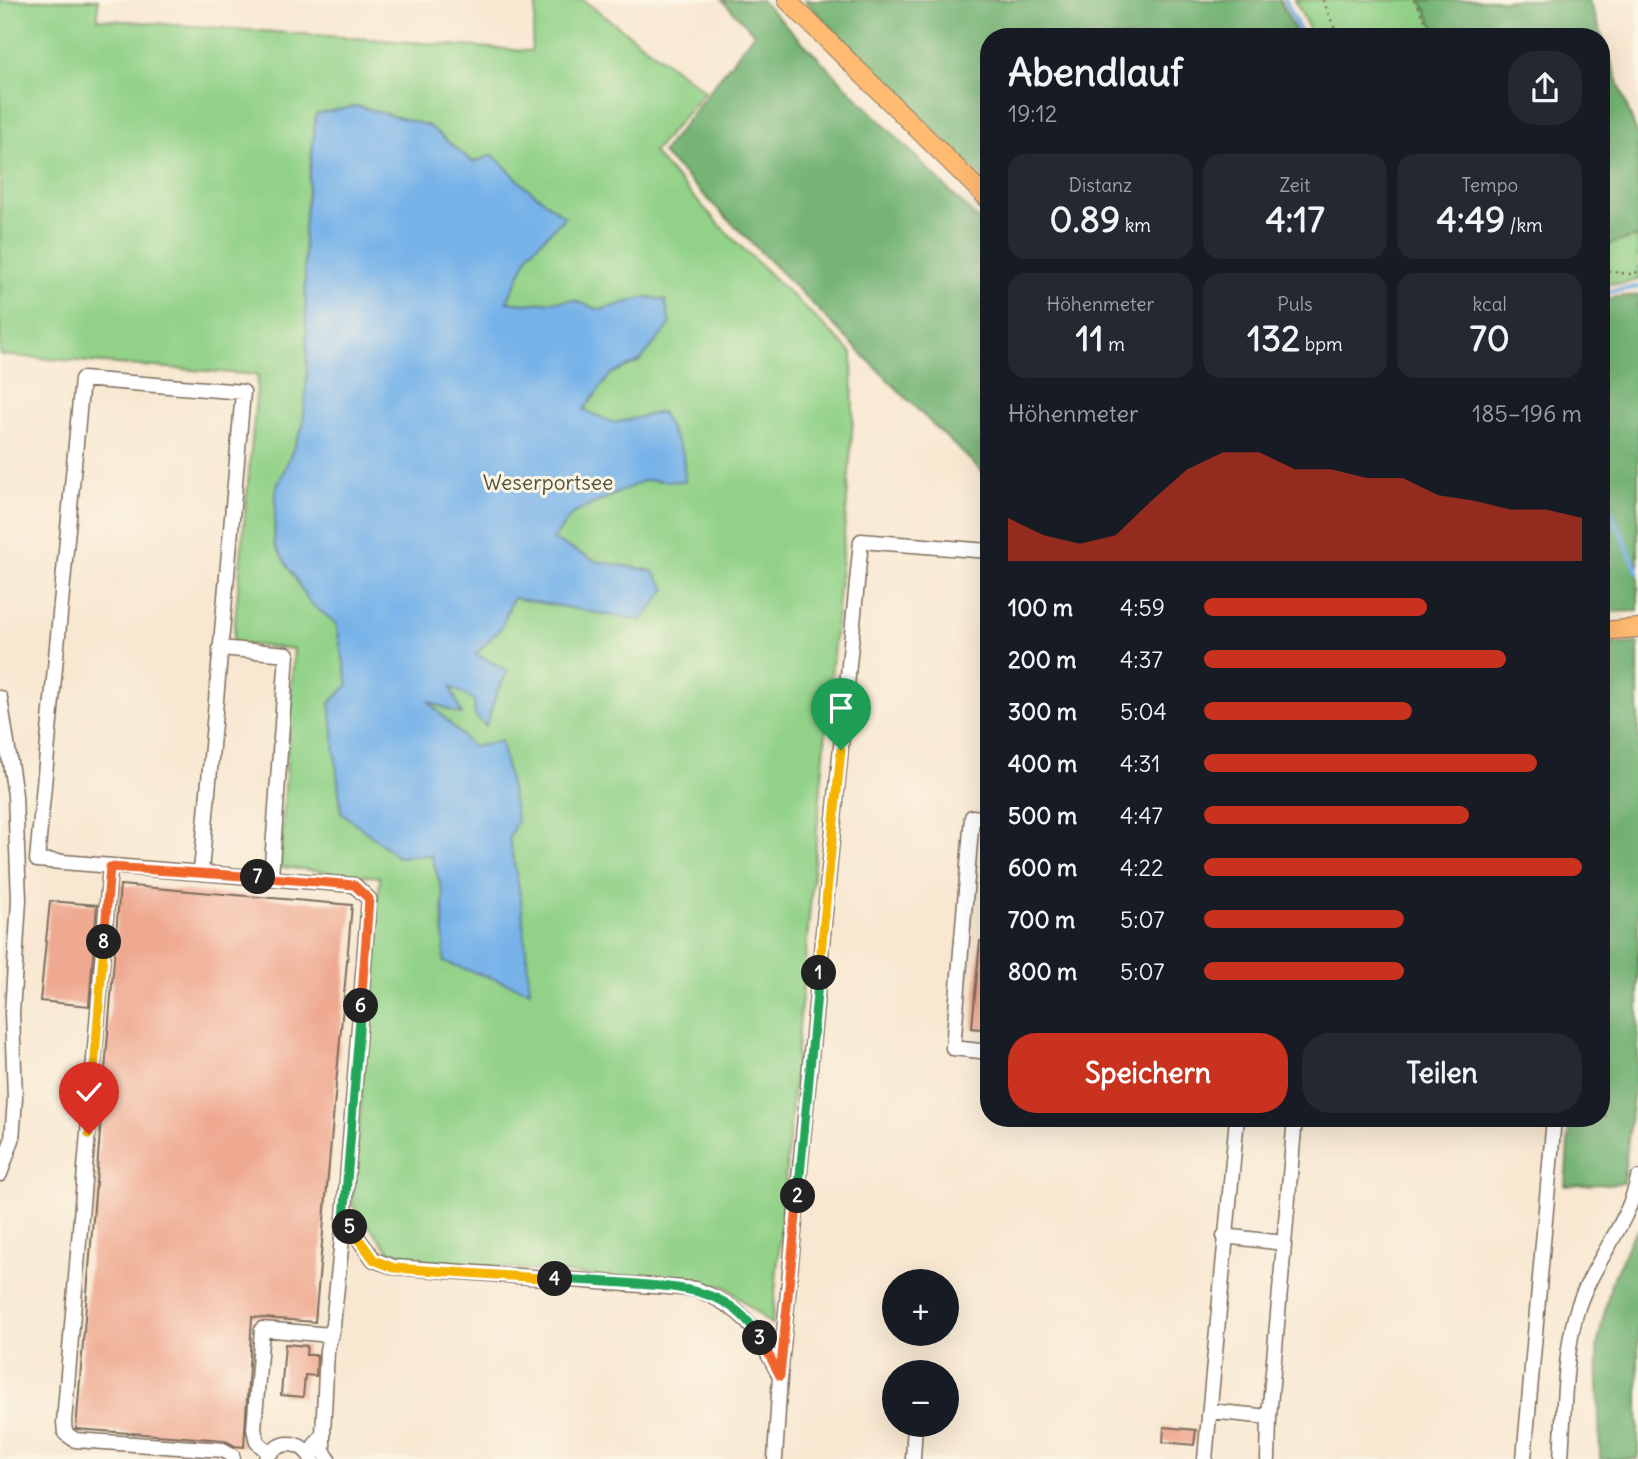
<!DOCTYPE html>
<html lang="de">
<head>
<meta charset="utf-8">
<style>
	body { margin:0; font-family:Delius,sans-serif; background:#242831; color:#f1f3f6; height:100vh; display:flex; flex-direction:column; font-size:26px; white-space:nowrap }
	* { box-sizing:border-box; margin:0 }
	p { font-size:23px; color:#9ea1a6 }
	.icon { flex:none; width:38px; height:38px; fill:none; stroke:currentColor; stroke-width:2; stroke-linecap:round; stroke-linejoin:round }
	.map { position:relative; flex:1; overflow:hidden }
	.sheet { position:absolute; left:980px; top:28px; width:630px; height:1099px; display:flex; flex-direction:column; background:#171b24; border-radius:28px; box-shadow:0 7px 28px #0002 }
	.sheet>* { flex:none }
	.fabs { position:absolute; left:882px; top:1269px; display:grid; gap:14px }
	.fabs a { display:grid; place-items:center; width:77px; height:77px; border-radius:50%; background:#171b24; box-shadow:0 7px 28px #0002; font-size:35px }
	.pin { position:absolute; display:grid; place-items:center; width:60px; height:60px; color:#fff; margin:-72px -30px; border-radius:50% 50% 50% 0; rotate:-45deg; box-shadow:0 0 7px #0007 }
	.pin .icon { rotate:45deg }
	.km { position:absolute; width:35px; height:35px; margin:-18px; border-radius:50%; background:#222; color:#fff; font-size:19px; line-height:35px; text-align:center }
	.round { display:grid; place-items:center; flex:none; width:74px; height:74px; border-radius:28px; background:#242831 }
	.overview { display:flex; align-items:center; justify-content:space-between; height:119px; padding:0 28px }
	h1 { font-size:38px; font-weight:700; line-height:52px }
	.stats { display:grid; grid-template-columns:repeat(3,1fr); gap:10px; height:119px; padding:7px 28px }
	.stats div { display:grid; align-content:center; border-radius:18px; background:#242831; text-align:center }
	.stats b { font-size:35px; font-weight:700 }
	.stats small { font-size:19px; font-weight:400 }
	.stats p { font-size:19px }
	.chart { height:196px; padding:14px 28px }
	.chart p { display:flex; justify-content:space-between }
	.chart svg { width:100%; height:126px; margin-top:7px; fill:#c8321e; opacity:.7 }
	.action { display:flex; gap:14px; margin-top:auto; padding:14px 28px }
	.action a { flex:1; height:80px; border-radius:28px; background:#c8321e; color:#fff; font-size:28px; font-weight:700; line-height:80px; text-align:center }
	.action a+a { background:#242831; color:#f1f3f6 }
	ul { padding:0 28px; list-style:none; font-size:23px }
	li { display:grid; grid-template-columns:112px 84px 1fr; align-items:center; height:52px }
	li i { height:18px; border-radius:9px; background:#c8321e }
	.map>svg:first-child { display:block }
	.green { fill:#92d288; stroke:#667e53; stroke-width:2 }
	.forest { fill:#75b474; stroke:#586f49; stroke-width:2 }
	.water { fill:#77b3e9; stroke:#596e84; stroke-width:2 }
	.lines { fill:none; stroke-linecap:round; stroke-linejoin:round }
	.stream { stroke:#77b3e9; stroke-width:4.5 }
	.building { fill:#efa990 }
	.minor-casing { stroke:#7d6c5d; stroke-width:17 }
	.major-casing { stroke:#7d6c5d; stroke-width:20 }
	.path { stroke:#7d6c5d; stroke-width:2.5; stroke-dasharray:2 5; stroke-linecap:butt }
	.minor { stroke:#fff; stroke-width:14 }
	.major { stroke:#febb71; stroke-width:18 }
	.split-1-casing { stroke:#fff; stroke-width:14 }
	.split-2-casing { stroke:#fff; stroke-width:14 }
	.split-3-casing { stroke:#fff; stroke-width:14 }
	.split-4-casing { stroke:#fff; stroke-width:14 }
	.split-5-casing { stroke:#fff; stroke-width:14 }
	.split-6-casing { stroke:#fff; stroke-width:14 }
	.split-7-casing { stroke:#fff; stroke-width:14 }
	.split-8-casing { stroke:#fff; stroke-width:14 }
	.split-9-casing { stroke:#fff; stroke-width:14 }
	.split-1 { stroke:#f5b400; stroke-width:9 }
	.split-2 { stroke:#22a559; stroke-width:9 }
	.split-3 { stroke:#f0652b; stroke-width:9 }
	.split-4 { stroke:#22a559; stroke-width:9 }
	.split-5 { stroke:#f5b400; stroke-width:9 }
	.split-6 { stroke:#22a559; stroke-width:9 }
	.split-7 { stroke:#f0652b; stroke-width:9 }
	.split-8 { stroke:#f0652b; stroke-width:9 }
	.split-9 { stroke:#f5b400; stroke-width:9 }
	.labels { text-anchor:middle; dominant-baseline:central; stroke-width:6; stroke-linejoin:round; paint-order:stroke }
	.park-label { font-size:21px; fill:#515438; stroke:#fcf5e5 }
</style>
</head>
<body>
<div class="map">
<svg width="1638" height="1459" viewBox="0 0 1638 1459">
	<rect width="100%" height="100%" fill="#fcf5e5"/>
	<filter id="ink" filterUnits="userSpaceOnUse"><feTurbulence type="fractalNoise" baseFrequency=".0143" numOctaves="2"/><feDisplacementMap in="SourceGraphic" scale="14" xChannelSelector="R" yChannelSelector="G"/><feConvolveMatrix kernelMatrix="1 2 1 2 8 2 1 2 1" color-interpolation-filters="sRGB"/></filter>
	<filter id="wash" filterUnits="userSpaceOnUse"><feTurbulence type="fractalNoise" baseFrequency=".00686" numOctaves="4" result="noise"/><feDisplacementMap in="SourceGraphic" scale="28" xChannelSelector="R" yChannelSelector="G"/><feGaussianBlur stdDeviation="1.57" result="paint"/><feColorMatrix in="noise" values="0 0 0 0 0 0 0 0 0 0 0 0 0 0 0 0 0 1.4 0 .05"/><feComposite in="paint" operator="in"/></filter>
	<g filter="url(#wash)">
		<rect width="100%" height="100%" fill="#f8e8d2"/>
		<path class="green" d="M0,0h98v19l433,32 6,-51h46l122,91 -52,62 78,84 121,116 1,65 -6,83 -75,824 -47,-39 -329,-27 -44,-54 28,-328 -100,-10 14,-218 -61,-6 25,-268 -258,-20z
			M1295,0h126l18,37h-126z
			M1638,237v43l-17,4 -20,-1v-37z"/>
		<path class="forest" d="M722,0h39l228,231v247l-57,-54 -270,-271 92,-120z
			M804,0h476l18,37h-309v147z
			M1421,0h168l49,137v100l-37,9v-209h-162z
			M1638,295v316l-37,1v-313z
			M1638,643v412l-15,128 -58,3 5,-68h31v-473z
			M1638,1230v229h-38l-3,-113 14,-62 19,-44z"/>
		<path class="water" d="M358,106l71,20 44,36 20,-7 32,31 40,31 -35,35 -23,50 17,2 49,-4 27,10 46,-13 19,3 5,25 -30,36 -29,13 -27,36 30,13 47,-11 22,41 2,29 -40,-2 -73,34 -19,26 43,21 57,10 13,18 -24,32 -129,-23 -12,30 -25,26 32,17 -12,24 -10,31 -11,-10 -1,-16 -23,-13 11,28 -34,-14 45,46 28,-6 16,79 -8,18 12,61 9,92 -86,-29 -1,-69 -12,-38 -33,2 -57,-45 -11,-109 18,-18 -12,-62 -26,-20 -36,-59 2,-55 27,-63 4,-51 -3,-147 12,-114z"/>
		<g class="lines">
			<path class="stream" d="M1285,0l17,37
				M1601,293l37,-6
				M1601,488l37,84"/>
		</g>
		<g id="blocks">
			<path class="building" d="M120,885l232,20 -37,417 -63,-5 -8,130 -9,-1 -11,-6 -148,-11z
				M50,901l47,4 -8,101 -49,-5z
				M980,941h9v89l-17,-2z
				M285,1344l22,2 -1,9h11l-1,21 -11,-1 -2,22 -22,-2z
				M1164,1427l32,3 -2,15 -31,-3z"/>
		</g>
	</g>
	<g filter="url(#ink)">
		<use href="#blocks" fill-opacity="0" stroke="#7d6c5d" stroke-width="2"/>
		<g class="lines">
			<defs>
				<path id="minor" d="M220,648l67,6 -16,224
					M0,698l15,97 4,105 -7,113 3,85 -3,42 -12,34
					M989,819l-17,-2 -19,231 36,4
					M110,867l-46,555 1,11 10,7 148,10 9,5 1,4
					M201,872l42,-480 -161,-13 -45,481 317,25 15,14 -25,320 -11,106 -6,25 -4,84 -14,19
					M344,1219l30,41 20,7 302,22c53,22 58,39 84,87
					M1224,1236l60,7
					M1210,1411l59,6 -1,42
					M1269,1417l26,-299
					M323,1434v16l5,9
					M269,1453l-12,-11 -3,-13 8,-100 69,6
					M266,1459c11,-20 35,-20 46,0
					M775,1459l5,-83 81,-835 128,10
					M913,1459l2,-35
					M1205,1459l32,-341
					M1524,1459l30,-341
					M1561,1459c3,-46 3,-118 20,-160 16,-41 48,-77 57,-121"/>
				<path id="major" d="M787,0l202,200
					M1601,631l37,-3"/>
			</defs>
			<use href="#minor" class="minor-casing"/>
			<use href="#major" class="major-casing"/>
			<path class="path" d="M1323,0l15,37
				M1414,0l20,37
				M1601,270l28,4 9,-2"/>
			<use href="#minor" class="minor"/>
			<use href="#major" class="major"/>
		</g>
	</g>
	<g class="lines" filter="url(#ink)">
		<defs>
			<path id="split-1" d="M819,973l22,-223"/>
			<path id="split-2" d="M798,1196l21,-223"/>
			<path id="split-3" d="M760,1338l20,38 18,-180"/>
			<path id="split-4" d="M555,1279c27,1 55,3 82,5 50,4 95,6 123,54"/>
			<path id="split-5" d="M350,1227l24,33 20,8 161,11"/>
			<path id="split-6" d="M350,1227l-6,-8 17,-213"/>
			<path id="split-7" d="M258,877l96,8 15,14 -8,107"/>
			<path id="split-8" d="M104,942l6,-75 148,10"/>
			<path id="split-9" d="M89,1134l15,-192"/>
		</defs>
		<use href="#split-1" class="split-1-casing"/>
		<use href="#split-2" class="split-2-casing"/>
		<use href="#split-3" class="split-3-casing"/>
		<use href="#split-4" class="split-4-casing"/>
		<use href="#split-5" class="split-5-casing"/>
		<use href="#split-6" class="split-6-casing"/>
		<use href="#split-7" class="split-7-casing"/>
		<use href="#split-8" class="split-8-casing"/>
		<use href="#split-9" class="split-9-casing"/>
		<use href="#split-1" class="split-1"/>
		<use href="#split-2" class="split-2"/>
		<use href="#split-3" class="split-3"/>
		<use href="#split-4" class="split-4"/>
		<use href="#split-5" class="split-5"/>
		<use href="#split-6" class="split-6"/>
		<use href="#split-7" class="split-7"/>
		<use href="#split-8" class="split-8"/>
		<use href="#split-9" class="split-9"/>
	</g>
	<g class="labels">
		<g class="park-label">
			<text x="548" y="482">Weserportsee</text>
		</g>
	</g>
</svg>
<div class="fabs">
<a>+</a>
<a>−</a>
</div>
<div class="pin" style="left:841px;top:750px;background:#1e9e55"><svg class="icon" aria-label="arrive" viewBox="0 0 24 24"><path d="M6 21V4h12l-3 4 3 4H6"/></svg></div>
<div class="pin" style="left:89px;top:1134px;background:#d93025"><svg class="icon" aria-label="check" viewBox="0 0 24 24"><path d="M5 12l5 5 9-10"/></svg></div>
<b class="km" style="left:819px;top:973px">1</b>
<b class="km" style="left:798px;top:1196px">2</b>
<b class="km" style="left:760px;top:1338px">3</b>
<b class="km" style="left:555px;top:1279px">4</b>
<b class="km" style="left:350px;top:1227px">5</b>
<b class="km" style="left:361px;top:1006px">6</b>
<b class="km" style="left:258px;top:877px">7</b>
<b class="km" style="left:104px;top:942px">8</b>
<section class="sheet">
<div class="overview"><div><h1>Abendlauf</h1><p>19:12</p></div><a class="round"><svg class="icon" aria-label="share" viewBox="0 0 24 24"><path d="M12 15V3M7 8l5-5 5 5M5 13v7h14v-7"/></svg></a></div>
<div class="stats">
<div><p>Distanz</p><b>0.89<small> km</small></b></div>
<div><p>Zeit</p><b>4:17</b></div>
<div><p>Tempo</p><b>4:49<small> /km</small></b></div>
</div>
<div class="stats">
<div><p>Höhenmeter</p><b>11<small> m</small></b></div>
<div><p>Puls</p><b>132<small> bpm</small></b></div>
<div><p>kcal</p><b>70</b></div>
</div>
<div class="chart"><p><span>Höhenmeter</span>185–196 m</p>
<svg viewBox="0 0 160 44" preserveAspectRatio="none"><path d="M0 44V29L10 35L20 38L30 35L40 23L50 12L60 6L70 6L80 12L90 12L100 15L110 15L120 21L130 23L140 26L150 26L160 29V44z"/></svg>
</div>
<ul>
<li><b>100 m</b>4:59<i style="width:59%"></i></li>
<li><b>200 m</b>4:37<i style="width:80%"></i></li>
<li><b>300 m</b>5:04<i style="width:55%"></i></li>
<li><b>400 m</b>4:31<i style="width:88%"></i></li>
<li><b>500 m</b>4:47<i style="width:70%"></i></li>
<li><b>600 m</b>4:22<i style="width:100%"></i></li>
<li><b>700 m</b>5:07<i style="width:53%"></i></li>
<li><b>800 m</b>5:07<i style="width:53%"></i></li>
</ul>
<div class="action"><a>Speichern</a><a>Teilen</a></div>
</section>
</div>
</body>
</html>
